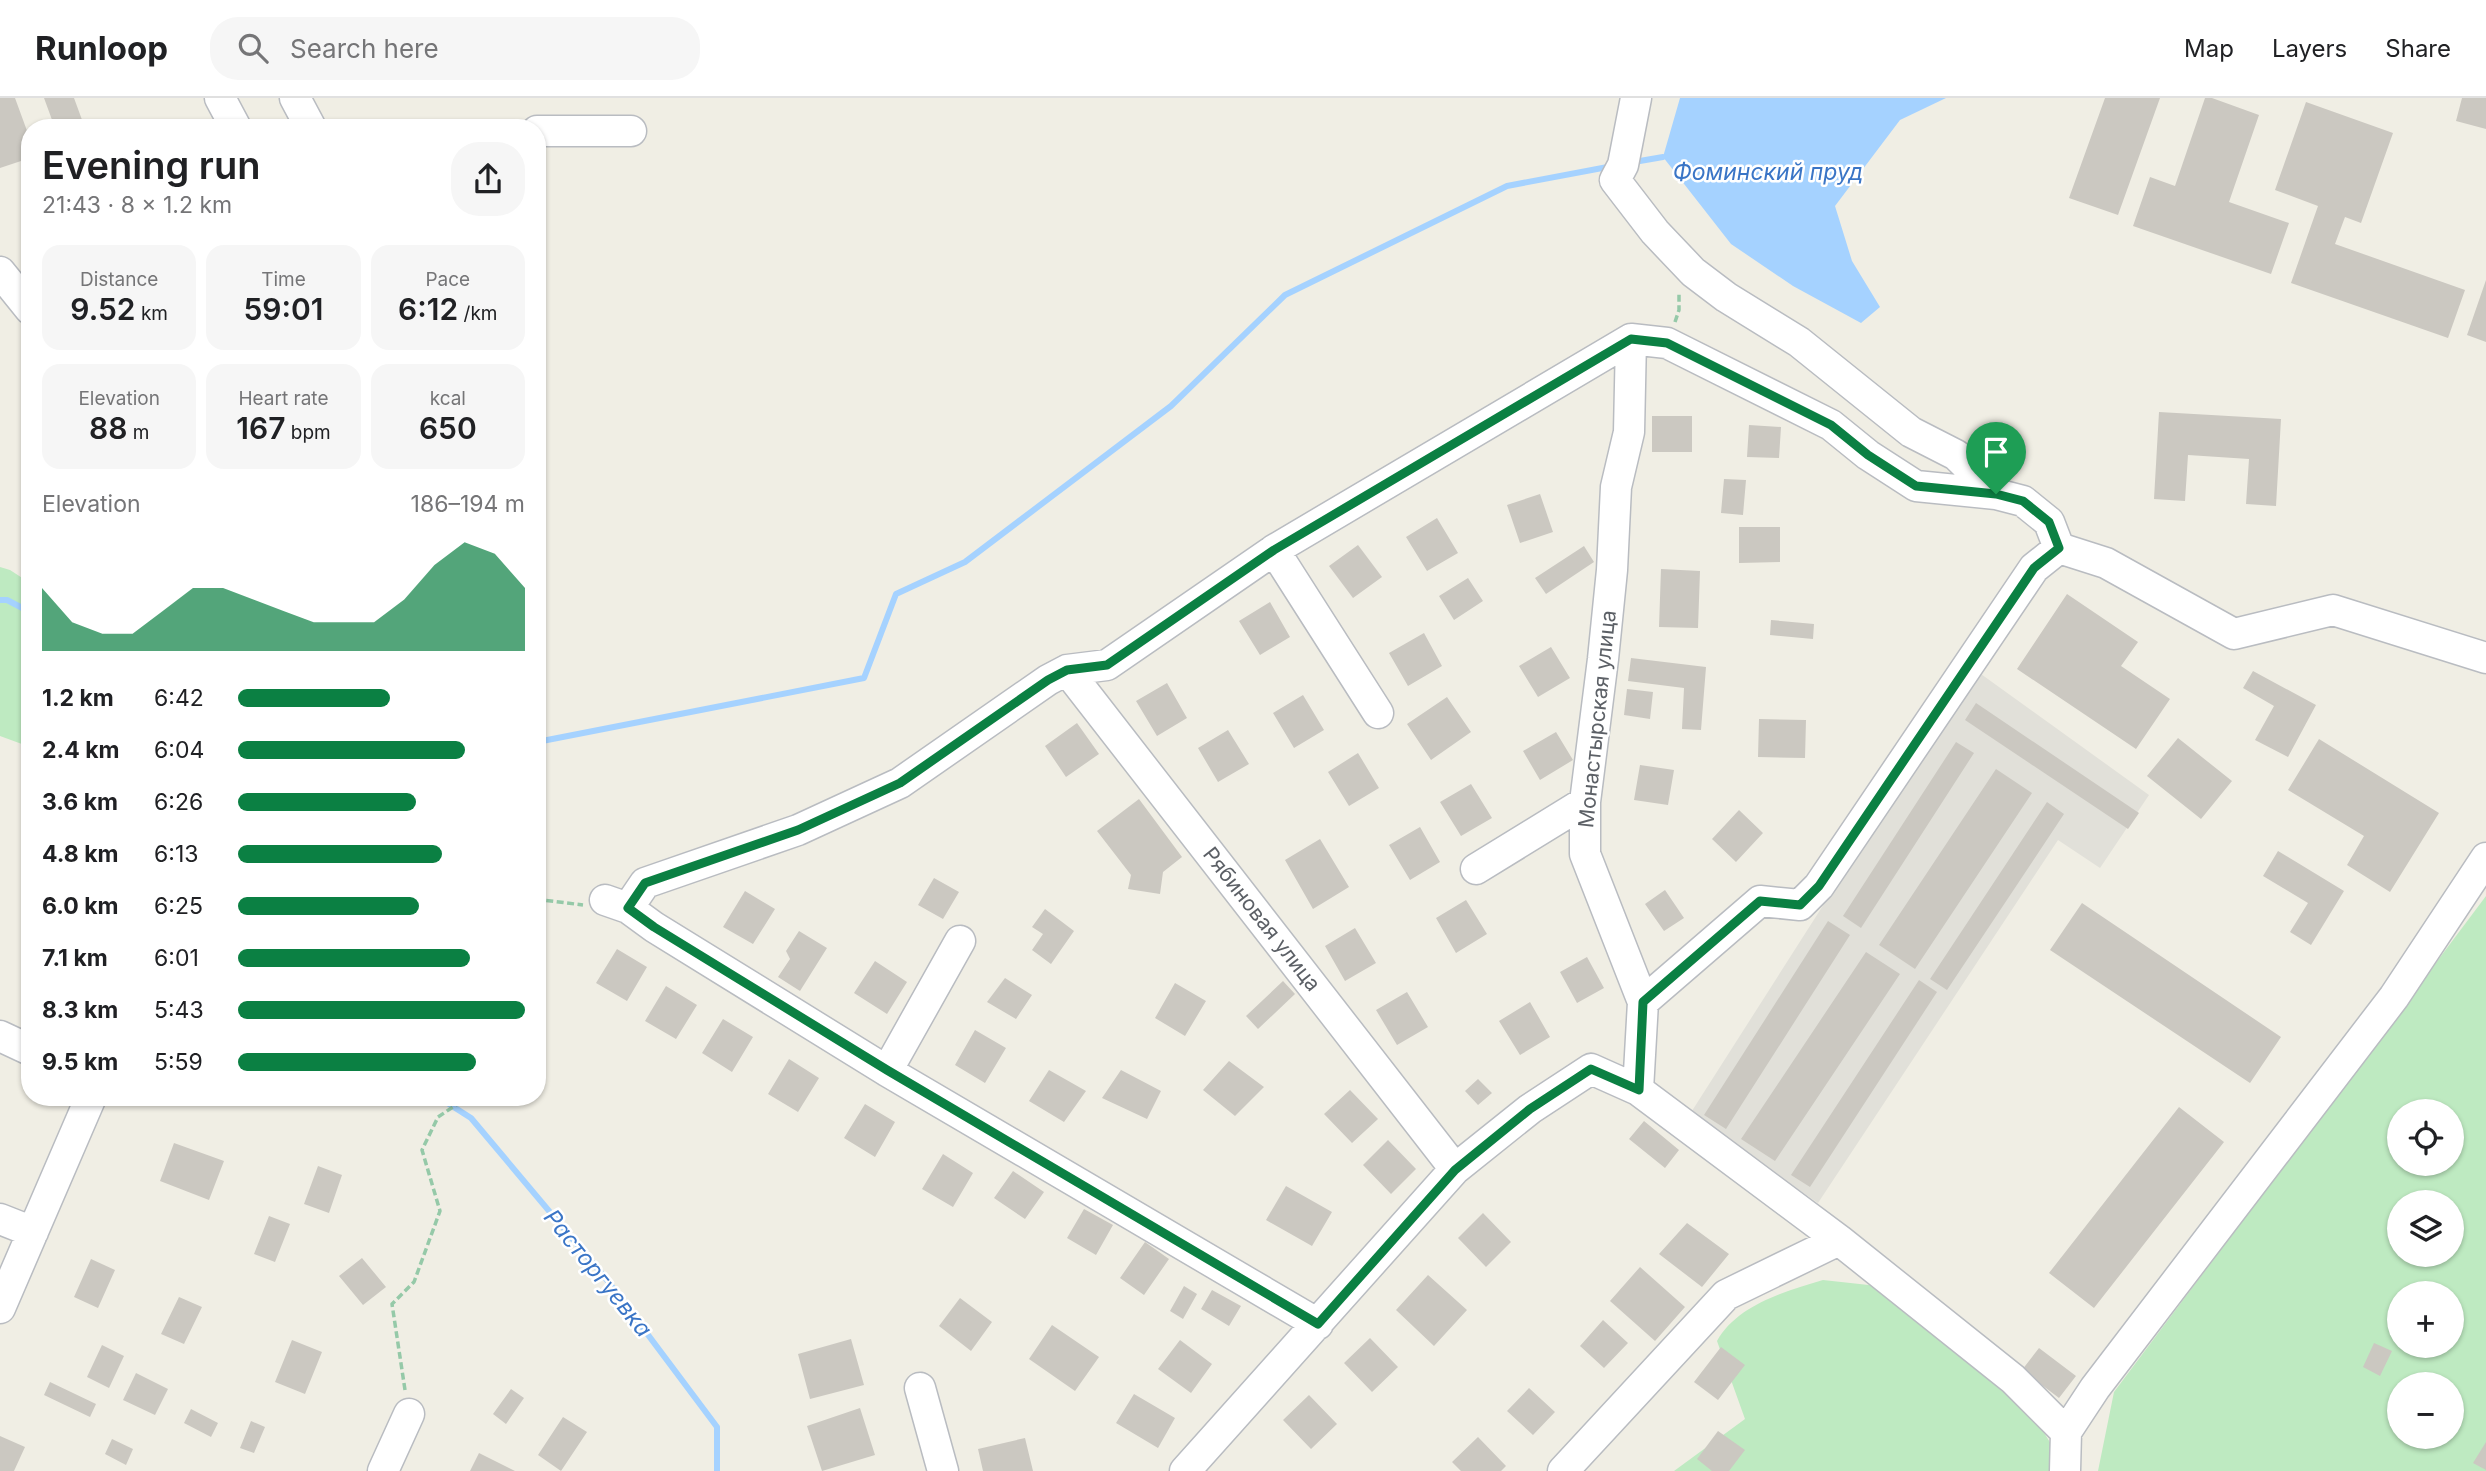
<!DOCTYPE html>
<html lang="en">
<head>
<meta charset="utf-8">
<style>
	body { margin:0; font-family:Inter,sans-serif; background:#f6f6f6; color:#202124; height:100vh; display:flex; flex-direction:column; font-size:26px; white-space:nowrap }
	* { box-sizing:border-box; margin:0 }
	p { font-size:23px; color:#757577 }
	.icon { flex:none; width:38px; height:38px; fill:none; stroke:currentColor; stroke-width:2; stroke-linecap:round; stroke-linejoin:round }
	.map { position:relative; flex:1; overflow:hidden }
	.sheet { position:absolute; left:21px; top:21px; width:525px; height:987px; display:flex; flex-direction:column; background:#fff; border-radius:28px; box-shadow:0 2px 5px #0004 }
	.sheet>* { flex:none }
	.tools { position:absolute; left:2387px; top:1001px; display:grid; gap:14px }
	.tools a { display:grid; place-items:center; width:77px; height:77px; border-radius:50%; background:#fff; box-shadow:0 2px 5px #0004; font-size:35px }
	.pin { position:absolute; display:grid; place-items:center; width:60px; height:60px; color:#fff; margin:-72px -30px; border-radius:50% 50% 50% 0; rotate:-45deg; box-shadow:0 0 7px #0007 }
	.pin .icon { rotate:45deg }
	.round { display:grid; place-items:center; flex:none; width:74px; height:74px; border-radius:28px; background:#f6f6f6 }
	.overview { display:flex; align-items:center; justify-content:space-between; height:119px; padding:0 21px }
	h1 { font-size:38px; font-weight:600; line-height:52px }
	.stats { display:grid; grid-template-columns:repeat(3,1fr); gap:10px; height:119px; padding:7px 21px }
	.stats div { display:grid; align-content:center; border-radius:18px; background:#f6f6f6; text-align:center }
	.stats b { font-size:30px; font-weight:600 }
	.stats small { font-size:19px; font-weight:400 }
	.stats p { font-size:19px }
	.chart { height:196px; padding:14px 21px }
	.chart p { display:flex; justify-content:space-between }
	.chart svg { width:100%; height:126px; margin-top:7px; fill:#0b8043; opacity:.7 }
	ul { padding:0 21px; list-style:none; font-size:23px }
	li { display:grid; grid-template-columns:112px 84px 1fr; align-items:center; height:52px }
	li i { height:18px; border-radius:9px; background:#0b8043 }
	header { display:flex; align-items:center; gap:42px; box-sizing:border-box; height:98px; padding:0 35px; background:#fff; border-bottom:2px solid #e0e0e0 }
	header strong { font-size:33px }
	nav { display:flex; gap:38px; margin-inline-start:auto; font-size:24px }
	.search { width:490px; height:63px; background:#f6f6f6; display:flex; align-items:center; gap:18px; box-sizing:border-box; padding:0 24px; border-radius:28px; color:#757577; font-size:26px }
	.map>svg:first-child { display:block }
	.industrial { fill:#e1e0d9 }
	.green { fill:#beeac1; fill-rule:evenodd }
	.water { fill:#a5d2ff }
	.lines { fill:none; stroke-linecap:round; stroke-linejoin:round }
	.stream { stroke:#a5d2ff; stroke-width:6 }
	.building { fill:#cbc8c1 }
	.minor-casing { stroke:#b9bcc1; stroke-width:33 }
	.path { stroke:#95c9a8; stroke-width:3.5; stroke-dasharray:7 3.5; stroke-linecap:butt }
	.minor { stroke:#fff; stroke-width:30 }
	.route-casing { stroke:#fff; stroke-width:14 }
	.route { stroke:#0b8043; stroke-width:9 }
	.labels { text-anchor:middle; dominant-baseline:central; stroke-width:5; stroke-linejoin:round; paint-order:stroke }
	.street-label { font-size:21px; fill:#5c6066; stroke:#fff }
	.water-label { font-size:23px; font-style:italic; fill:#3a75c6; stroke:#fff }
</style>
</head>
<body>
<header>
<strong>Runloop</strong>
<div class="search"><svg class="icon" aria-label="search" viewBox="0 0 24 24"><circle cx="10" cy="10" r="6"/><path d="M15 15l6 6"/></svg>Search here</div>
<nav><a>Map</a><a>Layers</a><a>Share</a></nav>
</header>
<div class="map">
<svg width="2486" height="1373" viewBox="0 0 2486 1373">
	<rect width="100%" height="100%" fill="#f0eee4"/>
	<path class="industrial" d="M1974,571l175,126 -49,73 -42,-28 -240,363 -128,-89z"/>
	<path class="green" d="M0,469l10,3 20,13v164l-30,-11z
		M2486,798v575h-388l16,-79zM2399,1013h53v53h-53zM2399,1104h53v53h-53zM2399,1195h53v53h-53zM2399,1286h53v53h-53z
		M1823,1182l100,11 90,92 53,85 14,3h-406l71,-52 -28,-78c20,-36 69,-50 106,-61z"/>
	<path class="water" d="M1680,0h266l-46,22 -65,86 17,55 28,46 -19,16 -68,-37 -62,-42 -68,-87z"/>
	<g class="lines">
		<path class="stream" d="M1634,64l29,-5
			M0,502h7l23,12
			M537,644l327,-64 32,-84 69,-32 206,-156 114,-111 222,-109 106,-20
			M438,999l33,21 136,162 110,147v44"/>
	</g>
	<path class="building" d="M0,0h15l15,41v19l-30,10z
		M44,0h30l11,30h-30z
		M2105,0h55l-42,117 -49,-17z
		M2205,0h7l47,17 -30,87 60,21 -18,51 -138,-48 17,-49 25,9z
		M2462,0h24v31l-30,-8z
		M2306,4l87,31 -32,90 -16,-6 -10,27 130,46 -17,48 -157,-55 27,-77 -43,-16z
		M2486,182v62l-19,-7z
		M2159,314l122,7 -5,87 -30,-2 3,-45 -61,-4 -3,46 -31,-2z
		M1652,318h40v36h-40z
		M1749,327l32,2 -2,31 -32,-1z
		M1724,381l22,1 -3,35 -22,-2z
		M1540,396l13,38 -33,11 -13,-38z
		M1437,420l21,35 -31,18 -21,-34z
		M1739,429h41v35l-41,1z
		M1358,447l24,32 -29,21 -24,-32z
		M1584,448l10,16 -48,32 -11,-16z
		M1661,471l39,2 -2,57 -39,-1z
		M1468,480l15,23 -29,19 -15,-24z
		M2067,496l71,48 -17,24 49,33 -34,50 -119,-80z
		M1270,504l20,35 -30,18 -21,-34z
		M1771,522l43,4 -1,15 -43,-4z
		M1424,535l18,33 -34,20 -19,-33z
		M1551,549l19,31 -32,19 -19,-31z
		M1631,560l75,9 -5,63 -19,-1 2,-41 -56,-7z
		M2253,573l63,34 -28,52 -33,-17 19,-34 -31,-18z
		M1167,585l20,35 -30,18 -21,-35z
		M1627,591l26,3 -3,27 -26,-4z
		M1303,597l21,35 -30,18 -21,-35z
		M1447,599l24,35 -40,28 -24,-36z
		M1976,605l163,110 -11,16 -163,-109z
		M1759,621l47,1 -1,38 -47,-1z
		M1077,625l22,31 -33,23 -21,-31z
		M1228,632l21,34 -31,18 -20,-34z
		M1556,634l17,28 -33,20 -17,-29z
		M2178,640l54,43 -31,38 -54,-43z
		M2319,641l120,74 -49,79 -43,-27 17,-29 -76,-46z
		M1956,644l18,11 -113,175 -18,-12z
		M1358,655l21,35 -30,18 -21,-34z
		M1640,667l34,5 -6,35 -34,-5z
		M1996,671l36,24 -117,176 -36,-24z
		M1471,686l21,34 -31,18 -21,-34z
		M1139,701l43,58 -19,15 -3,22 -32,-5 3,-14 -34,-44z
		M2047,704l17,12 -117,176 -17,-11z
		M1739,712l24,23 -27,29 -24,-23z
		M1420,729l20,35 -30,18 -21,-35z
		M1320,741l29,48 -36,22 -28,-49z
		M2278,753l66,40 -33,54 -21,-13 18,-29 -45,-27z
		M934,780l25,14 -16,27 -25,-14z
		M1665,792l19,28 -20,13 -19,-27z
		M745,793l30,18 -22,35 -30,-17z
		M1466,802l21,34 -31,19 -20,-35z
		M2082,805l199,134 -31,46 -200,-133z
		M1045,811l29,22 -23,33 -19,-14 11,-16 -11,-7z
		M1828,823l22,14 -124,194 -22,-14z
		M1355,830l21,35 -31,18 -20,-35z
		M799,833l28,17 -27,43 -22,-14 12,-18 -4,-8z
		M617,851l30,18 -20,34 -31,-18z
		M1866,854l34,22 -125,187 -34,-22z
		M1587,859l17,31 -27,15 -17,-31z
		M875,863l32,21 -20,32 -33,-21z
		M1005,880l27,17 -16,24 -29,-17z
		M1919,882l18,12 -127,195 -19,-12z
		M1283,883l12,13 -37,35 -12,-13z
		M1175,885l31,18 -21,35 -30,-18z
		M666,888l31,19 -21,34 -31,-18z
		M1407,894l21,35 -31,18 -21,-35z
		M1530,904l20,35 -30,18 -21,-34z
		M723,921l30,18 -21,35 -30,-19z
		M975,932l31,18 -21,35 -30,-18z
		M789,961l30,19 -21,34 -30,-18z
		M1229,963l35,26 -29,29 -32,-26z
		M1049,972l37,21 -22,31 -35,-21z
		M1121,972l40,21 -14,28 -45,-21z
		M1478,981l14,14 -14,12 -13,-14z
		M1350,992l28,29 -26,24 -28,-29z
		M865,1006l30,18 -20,35 -31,-19z
		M2179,1009l45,35 -130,166 -45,-35z
		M1644,1023l35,29 -14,18 -36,-29z
		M1388,1042l28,29 -25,25 -28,-29z
		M174,1045l50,18 -15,39 -49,-19z
		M943,1056l30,19 -20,34 -31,-18z
		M318,1068l24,9 -13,38 -25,-9z
		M1013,1073l31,21 -19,27 -31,-21z
		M1286,1088l46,26 -20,34 -46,-26z
		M1084,1111l29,16 -17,30 -29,-17z
		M1483,1115l28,29 -25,25 -28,-29z
		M269,1118l21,8 -15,38 -21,-8z
		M1687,1125l42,31 -27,33 -43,-33z
		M1145,1144l24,17 -25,36 -24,-17z
		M362,1160l24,29 -23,18 -24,-29z
		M91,1161l24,11 -17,38 -24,-11z
		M1640,1169l45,40 -30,34 -45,-40z
		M1428,1177l39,35 -33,36 -38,-36z
		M1184,1188l13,8 -14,25 -13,-8z
		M1212,1192l29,16 -12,20 -28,-17z
		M179,1199l23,10 -18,37 -23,-10z
		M960,1200l32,24 -21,29 -32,-25z
		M1603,1222l25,23 -24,25 -24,-22z
		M1052,1227l47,32 -24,34 -46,-32z
		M1370,1240l28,29 -26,25 -28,-29z
		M851,1241l13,46 -54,14 -12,-45z
		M292,1242l30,12 -17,42 -30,-12z
		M1180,1242l32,24 -21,29 -33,-24z
		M2374,1245l18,8 -12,25 -17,-9z
		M102,1247l22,11 -15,32 -22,-11z
		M1721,1249l24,18 -27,35 -24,-18z
		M2039,1250l37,28 -17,22 -37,-28z
		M136,1275l32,16 -13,26 -32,-15z
		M50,1284l46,22 -6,13 -46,-22z
		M1529,1290l26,24 -22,23 -26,-24z
		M511,1291l13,9 -18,26 -13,-10z
		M1134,1296l41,24 -17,30 -42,-25z
		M1309,1297l28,29 -26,25 -28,-29z
		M860,1310l15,47 -53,16 -15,-45z
		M191,1311l27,14 -7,14 -27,-14z
		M563,1319l24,15 -26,39 -23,-16z
		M251,1323l14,6 -11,26 -14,-5z
		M1718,1333l27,19 -16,21h-17l-15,-12z
		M0,1338l25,11 -11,24h-14z
		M1478,1339l28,29 -5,5h-40l-9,-9z
		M1025,1340l8,33h-50l-5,-22z
		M112,1341l21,10 -7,16 -21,-11z
		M2486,1344v28l-13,-7z
		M479,1355l36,18h-45z"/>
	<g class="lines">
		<defs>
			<path id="minor" d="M220,0l16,30
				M295,0l16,30
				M1636,0l-13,67 -8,15 40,52 38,40 33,25 73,45 112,90 45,23 40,39
				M537,33h94
				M0,174l30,37
				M1631,241l-2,93 -13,55 -4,83 -9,89 -18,143v52l58,148 -5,88
				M1274,452l104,163
				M1067,572l388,499
				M1476,771l109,-67
				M605,802l23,8 26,19 233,144 431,253
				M628,810l17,-25 153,-53 102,-47 148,-103 19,-10 40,-5 167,-115 357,-211 36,4 164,82 37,30 48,31 80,8 27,7 26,21 10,26 47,15 128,71 99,-24 153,48
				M1643,904l117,-101 40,4 19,-19 215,-318 25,-20
				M0,938l30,14
				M887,973l73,-130
				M0,1121l33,13
				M0,1210l91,-211
				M920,1290l23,83
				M383,1373l26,-57
				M1185,1373l270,-302 75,-60 61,-40 47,21 201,150 174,139 53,53
				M1563,1373l163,-176 113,-55
				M2065,1373l1,-39 29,-44 299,-391 92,-139"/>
		</defs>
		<use href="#minor" class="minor-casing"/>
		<path class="path" d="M1675,224l4,-12v-18
			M537,806l6,-4 40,5
			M405,1292l-13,-86 22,-22 26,-71 -18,-61 16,-33 30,-20"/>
		<use href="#minor" class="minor"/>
	</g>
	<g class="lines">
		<defs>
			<path id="route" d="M1631,241l36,4 164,82 37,30 48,31 80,8 27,7 26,21 10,26 -25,20 -215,318 -19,19 -40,-4 -117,101 -4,88 -48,-21 -61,40 -75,61 -137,154 -431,-254 -233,-143 -26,-19 17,-25 153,-53 102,-47 148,-103 19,-10 40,-5 167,-115z"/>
		</defs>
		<use href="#route" class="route-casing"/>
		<use href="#route" class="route"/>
	</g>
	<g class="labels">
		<g class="street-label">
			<text transform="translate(1597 621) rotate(-84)">Монастырская улица</text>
			<text transform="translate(1262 821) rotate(52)">Рябиновая улица</text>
		</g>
		<g class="water-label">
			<text x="1768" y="74">Фоминский пруд</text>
			<text transform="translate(598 1175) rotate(51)">Расторгуевка</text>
		</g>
	</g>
</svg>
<div class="tools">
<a><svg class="icon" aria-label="locate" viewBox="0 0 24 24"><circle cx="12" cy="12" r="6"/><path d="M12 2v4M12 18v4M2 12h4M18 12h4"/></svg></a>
<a><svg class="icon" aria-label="layers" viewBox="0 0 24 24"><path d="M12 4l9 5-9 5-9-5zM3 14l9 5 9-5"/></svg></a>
<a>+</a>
<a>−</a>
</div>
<div class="pin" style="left:1996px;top:396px;background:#1e9e55"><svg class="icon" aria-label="arrive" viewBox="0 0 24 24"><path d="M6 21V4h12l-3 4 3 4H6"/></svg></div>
<section class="sheet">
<div class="overview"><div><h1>Evening run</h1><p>21:43 · 8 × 1.2 km</p></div><a class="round"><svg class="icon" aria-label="share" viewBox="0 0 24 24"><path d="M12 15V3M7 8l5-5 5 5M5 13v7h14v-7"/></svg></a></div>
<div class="stats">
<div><p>Distance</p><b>9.52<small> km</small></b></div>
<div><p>Time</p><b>59:01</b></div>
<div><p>Pace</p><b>6:12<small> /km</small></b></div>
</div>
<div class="stats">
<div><p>Elevation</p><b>88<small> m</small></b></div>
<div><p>Heart rate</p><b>167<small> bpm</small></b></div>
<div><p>kcal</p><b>650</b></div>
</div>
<div class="chart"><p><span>Elevation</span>186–194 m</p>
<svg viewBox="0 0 160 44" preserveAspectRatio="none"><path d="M0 44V22L10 34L20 38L30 38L40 30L50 22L60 22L70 26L80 30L90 34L100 34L110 34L120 26L130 14L140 6L150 10L160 22V44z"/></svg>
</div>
<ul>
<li><b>1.2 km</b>6:42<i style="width:53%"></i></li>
<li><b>2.4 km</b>6:04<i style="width:79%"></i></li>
<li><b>3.6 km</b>6:26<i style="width:62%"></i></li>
<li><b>4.8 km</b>6:13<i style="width:71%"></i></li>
<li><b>6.0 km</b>6:25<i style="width:63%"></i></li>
<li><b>7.1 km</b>6:01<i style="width:81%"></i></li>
<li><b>8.3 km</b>5:43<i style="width:100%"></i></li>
<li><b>9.5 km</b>5:59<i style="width:83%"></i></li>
</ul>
</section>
</div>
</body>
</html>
